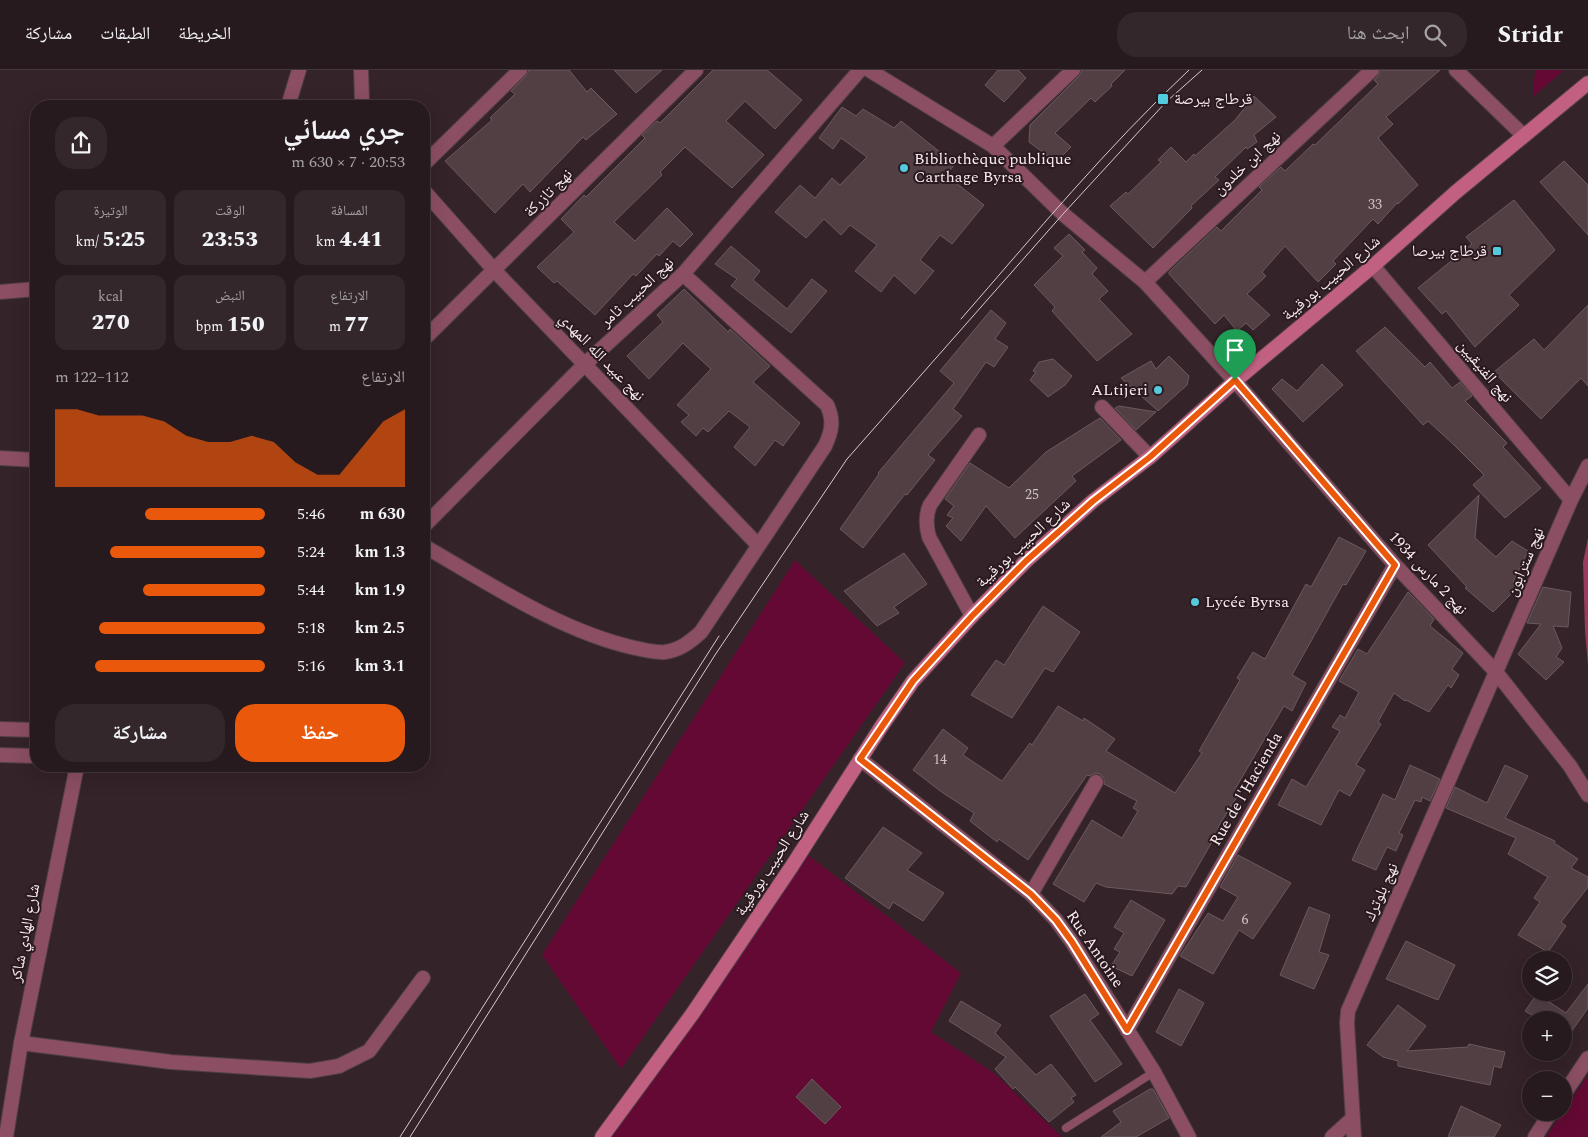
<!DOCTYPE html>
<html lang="ar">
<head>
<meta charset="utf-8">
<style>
	body { margin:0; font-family:Spectral,"Noto Naskh Arabic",serif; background:#33272b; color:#f1f3f6; direction:rtl; height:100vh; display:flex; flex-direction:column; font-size:19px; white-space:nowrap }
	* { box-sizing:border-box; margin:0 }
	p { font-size:16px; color:#a4a1a4 }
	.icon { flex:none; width:28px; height:28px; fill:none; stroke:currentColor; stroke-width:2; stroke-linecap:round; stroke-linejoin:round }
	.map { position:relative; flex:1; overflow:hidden; direction:ltr }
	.panel { position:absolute; left:30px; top:30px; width:400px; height:672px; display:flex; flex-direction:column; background:#271a1e; border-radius:20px; box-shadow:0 5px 20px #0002,0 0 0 1px #43383c; direction:rtl }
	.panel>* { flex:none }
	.controls { position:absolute; left:1522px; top:881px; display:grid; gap:10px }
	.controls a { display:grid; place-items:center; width:50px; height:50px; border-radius:50%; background:#271a1e; box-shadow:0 5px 20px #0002,0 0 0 1px #43383c; font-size:25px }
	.pin { position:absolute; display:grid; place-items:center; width:42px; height:42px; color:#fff; margin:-51px -21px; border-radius:50% 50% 50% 0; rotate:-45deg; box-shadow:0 0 5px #0007 }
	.pin .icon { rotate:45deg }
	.round { display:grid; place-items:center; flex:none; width:52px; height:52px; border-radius:20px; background:#33272b }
	.head { display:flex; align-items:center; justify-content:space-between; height:85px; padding:0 25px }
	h1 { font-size:28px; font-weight:800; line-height:38px }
	.stats { display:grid; grid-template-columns:repeat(3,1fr); gap:8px; height:85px; padding:5px 25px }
	.stats div { display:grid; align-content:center; border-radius:12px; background:#33272b; text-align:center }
	.stats b { font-size:21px; font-weight:800 }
	.stats small { font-size:14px; font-weight:400 }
	.stats p { font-size:14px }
	.chart { height:140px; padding:10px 25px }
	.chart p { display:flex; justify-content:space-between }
	.chart svg { width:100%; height:90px; margin-top:5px; fill:#ea580c; opacity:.7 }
	.button { display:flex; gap:10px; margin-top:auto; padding:10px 25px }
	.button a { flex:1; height:58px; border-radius:20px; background:#ea580c; color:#fff; font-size:20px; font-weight:800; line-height:58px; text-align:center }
	.button a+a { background:#33272b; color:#f1f3f6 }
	ul { padding:0 25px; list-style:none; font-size:16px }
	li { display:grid; grid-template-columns:80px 60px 1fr; align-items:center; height:38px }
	li i { height:12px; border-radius:6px; background:#ea580c }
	header { display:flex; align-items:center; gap:30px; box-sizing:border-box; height:70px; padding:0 25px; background:#271a1e; border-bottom:1px solid #43383c }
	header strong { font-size:24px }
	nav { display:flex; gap:28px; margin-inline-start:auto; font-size:18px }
	.search { width:350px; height:45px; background:#33272b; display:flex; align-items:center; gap:12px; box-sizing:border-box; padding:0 18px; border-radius:20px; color:#a4a1a4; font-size:19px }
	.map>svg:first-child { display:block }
	.green { fill:#640933 }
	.water { fill:#983b5e }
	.building { fill:#513f44; stroke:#6d595f }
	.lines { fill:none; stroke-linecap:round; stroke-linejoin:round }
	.service-casing { stroke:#4f3f44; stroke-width:9 }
	.minor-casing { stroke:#4f3f44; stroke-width:16 }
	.tertiary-casing { stroke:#4f3f44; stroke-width:16 }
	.secondary-casing { stroke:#4f3f44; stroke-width:16 }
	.service { stroke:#8b4e62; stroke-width:8 }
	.minor { stroke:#8b4e62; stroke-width:14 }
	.tertiary { stroke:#8b4e62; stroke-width:14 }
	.secondary { stroke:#c16081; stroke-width:14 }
	.tram { stroke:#d8cbcf; stroke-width:1 }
	.route-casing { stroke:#fff; stroke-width:10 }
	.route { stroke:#ea580c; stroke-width:6 }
	.poi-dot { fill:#54cadd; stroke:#2a1a1f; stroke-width:2 }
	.labels { text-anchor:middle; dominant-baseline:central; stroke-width:4; stroke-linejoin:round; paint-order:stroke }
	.number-label { font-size:14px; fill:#cec1c4 }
	.poi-label { font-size:16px; fill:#f8ecef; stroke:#2a1a1f; text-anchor:start }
	.street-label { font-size:16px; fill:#f8ecef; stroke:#2a1a1f }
</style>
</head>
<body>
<header>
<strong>Stridr</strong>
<div class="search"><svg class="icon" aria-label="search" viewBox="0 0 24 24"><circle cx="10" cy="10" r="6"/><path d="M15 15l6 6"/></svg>ابحث هنا</div>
<nav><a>الخريطة</a><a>الطبقات</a><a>مشاركة</a></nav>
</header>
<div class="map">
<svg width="1588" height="1067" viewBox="0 0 1588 1067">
	<rect width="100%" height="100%" fill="#342328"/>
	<path class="green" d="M1535,0h29l-31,27z
		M795,490l110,103 -284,406 -79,-114z
		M808,785l153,118 -30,59 63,41 68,64h-457z
		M1588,1005v62h-42z"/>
	<path class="water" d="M1588,468v128l-3,-35 -2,-69z"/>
	<path class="building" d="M529,0h40l18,22 4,-4 26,26 -31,26 -3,-3 -53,55 -7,-8 -28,29 -50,-52 47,-41 -2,-2 25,-24 -4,-3 15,-15z
		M614,0h48l-26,23z
		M713,0h54l35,30 -27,29 -30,-28 -19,20 38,34 -32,33 -47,-41 -25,25 2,3 -48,47 21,19 32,-33 26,26 -13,13 -7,-6 -14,15 -2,-2 -21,22 -3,-2 -38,41 -38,-34 -3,2 -17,-16 37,-35 -13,-13 23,-24 2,2 59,-59 -3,-3 15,-14 3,2z
		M998,0h20l8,8 -22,24 -19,-17z
		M1082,0h43l-14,14 1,2 -17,16 -4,-4 -36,35 16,14 -15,15 -27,-20 1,-17 49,-49z
		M1381,0h59l-54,47 7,7 -15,14 40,47 -20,19 -1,-1 -19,21 -5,-5 -40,42 3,3 -18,18 -33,-36 -23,26 4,4 -19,18 23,21 -17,15 -7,-7 -9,8 -13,-16 -9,9 -46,-50v-2l48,-45 4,4 41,-41 -3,-3 22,-20 4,4 28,-27 2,1 63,-61 -4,-4 4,-4z
		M1254,26l22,21 -22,18 3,7 -10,7 -1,-2 -31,30 4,3 -28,26 1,2 -39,40 -43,-42 16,-14 2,2 33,-32 -3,-2 13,-13 15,15 8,-8 1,2 40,-36z
		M842,37l14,9 7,-7 31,19 7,-7 54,43 -9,11 38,30 -32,39 -12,-9 -20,25 14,11 -19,23 -21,-19 -13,17 -26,-21 22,-26 -27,-20 -9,10 -17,-16 -18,19 -31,-26 25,-27 15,13 17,-20 8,7 27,-28 -26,-19 -8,11 -14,-11z
		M1564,91l24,24v50l-48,-53z
		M1514,130l41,50 -46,45 10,10 -44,42 -29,-36 -4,3 -24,-26 54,-44 -6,-7z
		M1069,164l16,16 -3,2 15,16 -5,6 16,17 -9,8 33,35 -35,27 -45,-50 3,-4 -21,-22 29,-29 -9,-8z
		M731,176l29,25 -7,9 34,29 25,-30 15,12 -36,42 -60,-47 6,-7 -22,-15z
		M684,219l44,43 2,-3 40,37 -17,16 47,41 -17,23 -8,-6 -20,26 -21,-19 16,-20 -21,-16 -21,21 -5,-4 -7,8 -15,-14 8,-7 -12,-10 34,-36 -23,-21 -5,-5 -34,36 -22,-23 36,-34 -6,-7z
		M1588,235v81l-7,-8 -40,41 -47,-47 40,-33 10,11z
		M991,240l15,13 -11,16 13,8 -14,20 -8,-5 -33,47 9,7 -34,39 7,5 -28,35 -2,-1 -42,54 -23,-19 39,-55 -1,-1 76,-90 -14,-12z
		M1385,257l40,40 5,-5 22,26 8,-6 12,14 -7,5 42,42 -4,4 38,41 -36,30 -32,-33 11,-10 -32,-32 -24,-22 -5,4 -67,-74z
		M1169,286l20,20 -2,9 -29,26 -37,-33 30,-17 5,8z
		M1053,289l19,17 -7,9 -17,12 -18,-17 6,-8 -3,-1 6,-9z
		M1322,294l21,21 -40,37 -31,-33 10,-10 15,12z
		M1119,336l37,6 -20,18 -21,-22z
		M1100,348l21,22 -49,36 4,5 -61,57 -29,-32 -25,35 -15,-15 7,-8 -6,-3 7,-9 -9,-7 25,-36 39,25 37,-36z
		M1479,425l-4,43 21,19 16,-16 16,10 -15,31 9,1 -29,29 -28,-24 2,-1 -39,-42z
		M1339,467l27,14 -20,34 -3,-1 -51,91 14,8 -14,28 -8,-5 -49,83 5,3 -22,35 2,1 -34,59 -8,-1 -6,8 -66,-7 -10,-4 -12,19 -31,-18 39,-64 30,18 16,-27 -5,-3 4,-7 -33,-17v-6l-4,-4 -4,-1 -6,3 -3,-1 -59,85 -29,-21 -2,3 -27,-21 4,-8 -31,-20 -30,-23 30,-41 25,19 -5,7 39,26 28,-38 2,2 26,-39 25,15 1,-3 31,21 -9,12 69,42 27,-40 -3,-2 41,-71 -3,-2 16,-26 12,7 41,-75 5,3z
		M904,483l23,31 -33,23 5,6 -22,13 -33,-35z
		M1543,517l28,5 -3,35 -15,-1 9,22 -6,9 8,5 -18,18 -28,-26 23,-30 -14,-1z
		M1408,522l26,27 -4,7 33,27 -11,16 7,6 -8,13 -3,-3 -19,27 -23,-12 -1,1 -11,-8 -16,29 3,2 -25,41 9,5 -15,26 -11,-6 -18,35 -43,-20 14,-26 14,8 34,-56 -8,-4 8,-12 5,3 14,-26 -20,-11 19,-32 9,5z
		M1043,536l37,26 -27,40 -8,-4 -33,50 -41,-23 25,-35 8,5z
		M1410,695l30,14 -10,22 -8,-4 -1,5 -6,-2 -16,33 4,2 -7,16 -9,-4 -11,23 -24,-10 31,-66 12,6z
		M1505,695l23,11 -23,42 50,23 -1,2 24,16 -7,9 17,9v10l-27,35 5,4 -18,26 -30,-17 22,-33 -6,-4 14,-21 -40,-23 8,-16 -70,-30 9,-21 32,16z
		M883,757l39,26 -15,17 37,23 -21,28 -30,-19 -4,7 -44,-31z
		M1238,785l53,28 -38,56 -14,-9 -26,44 -33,-18 28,-43 15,8 15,-24 -18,-10z
		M1131,830l34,20 -33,56 -21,-10 9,-14 -6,-3 10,-16 -10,-6z
		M1309,837l21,8 -11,37 10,3 -15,34 -34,-14z
		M1406,871l49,24 -17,35 -52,-21z
		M1588,914v24l-24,34v-22h-24l-15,-9 12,-17 29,19z
		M1179,919l25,14 -23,43 -25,-14z
		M1085,924l14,20 -9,6 32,44 -27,18 -45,-66z
		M961,931l40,24 -6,8 41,42 15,-11 25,31 -5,3 3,4 -25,20 -34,-35 -2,2 -18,-20 11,-12 -57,-36z
		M1398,935l28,21 -19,25 61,-4 1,-3 36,8 -4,16 -7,-2 -4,19 -92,-19v-5l-15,-4 -16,-12z
		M812,1009l29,28 -16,17 -29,-27z
		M1150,1019h3l16,29 -33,19h-35l20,-15 -8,-11z
		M1461,1036l40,19 -7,12h-46z"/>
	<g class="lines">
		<defs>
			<path id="service" d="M1066,1058l88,-56"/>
			<path id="minor" d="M361,0l1,30 2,6
				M1456,0l68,66
				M424,94l96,-94
				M424,121l71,80 263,274
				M1373,196l198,234
				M1145,212l227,-212
				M0,222l36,-3
				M424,269l272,-269
				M1235,311l160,184 101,107 74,94 18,29
				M1102,337l48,50
				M0,388l36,2
				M424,456l161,-162 98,-90 177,-204
				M424,476c64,37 138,86 211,102 10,2 20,5 30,4 15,-2 25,-10 36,-20l124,-186c7,-15 9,-26 2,-41l-144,-131
				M972,546l-43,-79c-3,-11 -4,-21 1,-32l49,-70
				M860,689l171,135 25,26 16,22 82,130 35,65
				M1031,824l65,-112
				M1127,960l268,-465
				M21,973l150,19 139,9 29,-5 30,-15 54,-73
				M1564,1024l24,-36
				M1332,1067l20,-18
				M1354,1067l-7,-114 1,-12 223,-511 17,-34
				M1535,1067l16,-25"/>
			<path id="tertiary" d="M869,0l124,76 70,68 82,68 90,99
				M288,36l11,-36
				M993,76l80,-76
				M0,659l36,1
				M0,685l36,1
				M6,1067l15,-94 56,-277"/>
			<path id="secondary" d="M602,1067l91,-124 99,-147 89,-139 32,-46 59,-65 54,-55 67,-60 57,-44 85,-76 138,-115 83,-74 132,-109"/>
		</defs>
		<use href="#service" class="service-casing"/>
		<use href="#minor" class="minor-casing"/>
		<use href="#tertiary" class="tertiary-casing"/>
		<use href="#secondary" class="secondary-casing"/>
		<use href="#service" class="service"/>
		<use href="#minor" class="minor"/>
		<use href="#tertiary" class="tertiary"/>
		<use href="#secondary" class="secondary"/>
		<path class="tram" d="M961,249c74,-85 146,-172 228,-249
			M400,1067l319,-501
			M410,1067l305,-482 132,-196 216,-245 103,-112 36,-32"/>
	</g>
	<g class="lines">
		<defs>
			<path id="route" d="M1235,310l160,185 -268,465 -55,-88 -16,-22 -25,-26 -171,-135 53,-78 59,-65 54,-55 67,-60 57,-44z"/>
		</defs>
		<use href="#route" class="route-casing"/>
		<use href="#route" class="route"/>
	</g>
	<g class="poi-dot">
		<rect x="1157" y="23" width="12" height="12" rx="2.5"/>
		<circle cx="904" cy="98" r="5"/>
		<rect x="1492" y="176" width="10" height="10" rx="2.5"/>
		<circle cx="1158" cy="320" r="5"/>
		<circle cx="1195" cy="532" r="5"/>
	</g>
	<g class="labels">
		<g class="number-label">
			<text x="1375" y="134">33</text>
			<text x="1032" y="424">25</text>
			<text x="940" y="689">14</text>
			<text x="1245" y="849">6</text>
		</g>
		<g class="poi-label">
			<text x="1174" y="29">قرطاج بيرصة</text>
			<text x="914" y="89">Bibliothèque publique<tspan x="914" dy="18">Carthage Byrsa</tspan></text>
			<text x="1487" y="181" text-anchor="end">قرطاج بيرصا</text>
			<text x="1148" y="320" text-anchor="end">ALtijeri</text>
			<text x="1205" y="532">Lycée Byrsa</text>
		</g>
		<g class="street-label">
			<text transform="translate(1247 93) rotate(-43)">نهج ابن خلدون</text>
			<text transform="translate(548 123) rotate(-45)">نهج تازركة</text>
			<text transform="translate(1331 208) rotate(-40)">شارع الحبيب بورقيبة</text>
			<text transform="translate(637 222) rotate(-43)">نهج الحبيب ثامر</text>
			<text transform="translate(602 287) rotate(46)">نهج عبيد الله المهدي</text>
			<text transform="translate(1485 301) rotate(50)">نهج الفنيقيين</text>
			<text transform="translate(1023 473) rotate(-43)">شارع الحبيب بورقيبة</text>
			<text transform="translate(1525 492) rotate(-67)">نهج سترابون</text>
			<text transform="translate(1428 503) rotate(47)">نهج 2 مارس 1934</text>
			<text transform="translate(1246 719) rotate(-60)">Rue de l'Hacienda</text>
			<text transform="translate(772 793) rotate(-57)">شارع الحبيب بورقيبة</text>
			<text transform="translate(1381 822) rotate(-66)">نهج بلوترك</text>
			<text transform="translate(25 863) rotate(-79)">شارع الهادي شاكر</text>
			<text transform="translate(1095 879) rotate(56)">Rue Antoine</text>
		</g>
	</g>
</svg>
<div class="controls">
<a><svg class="icon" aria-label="layers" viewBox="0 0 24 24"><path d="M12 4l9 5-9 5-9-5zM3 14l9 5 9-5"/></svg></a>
<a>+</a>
<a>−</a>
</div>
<div class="pin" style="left:1235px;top:310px;background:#1e9e55"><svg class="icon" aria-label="arrive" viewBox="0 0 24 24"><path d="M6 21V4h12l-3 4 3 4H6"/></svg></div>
<section class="panel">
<div class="head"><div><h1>جري مسائي</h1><p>20:53 · 7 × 630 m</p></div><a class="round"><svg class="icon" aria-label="share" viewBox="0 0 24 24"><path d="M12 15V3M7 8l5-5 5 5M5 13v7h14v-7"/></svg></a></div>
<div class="stats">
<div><p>المسافة</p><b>4.41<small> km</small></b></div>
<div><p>الوقت</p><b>23:53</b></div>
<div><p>الوتيرة</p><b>5:25<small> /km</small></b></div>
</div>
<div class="stats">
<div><p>الارتفاع</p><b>77<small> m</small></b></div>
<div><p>النبض</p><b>150<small> bpm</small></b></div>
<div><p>kcal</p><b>270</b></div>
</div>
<div class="chart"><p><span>الارتفاع</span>112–122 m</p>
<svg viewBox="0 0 160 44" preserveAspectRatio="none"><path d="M0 44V6L10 6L20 9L30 9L40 9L50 12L60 19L70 22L80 22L90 19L100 22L110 32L120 38L130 38L140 25L150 12L160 6V44z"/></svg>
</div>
<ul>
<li><b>630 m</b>5:46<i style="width:57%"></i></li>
<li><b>1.3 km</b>5:24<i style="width:74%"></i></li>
<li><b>1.9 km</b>5:44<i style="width:58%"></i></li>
<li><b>2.5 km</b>5:18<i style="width:79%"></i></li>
<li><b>3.1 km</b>5:16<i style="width:81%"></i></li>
</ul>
<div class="button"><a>حفظ</a><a>مشاركة</a></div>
</section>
</div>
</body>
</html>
